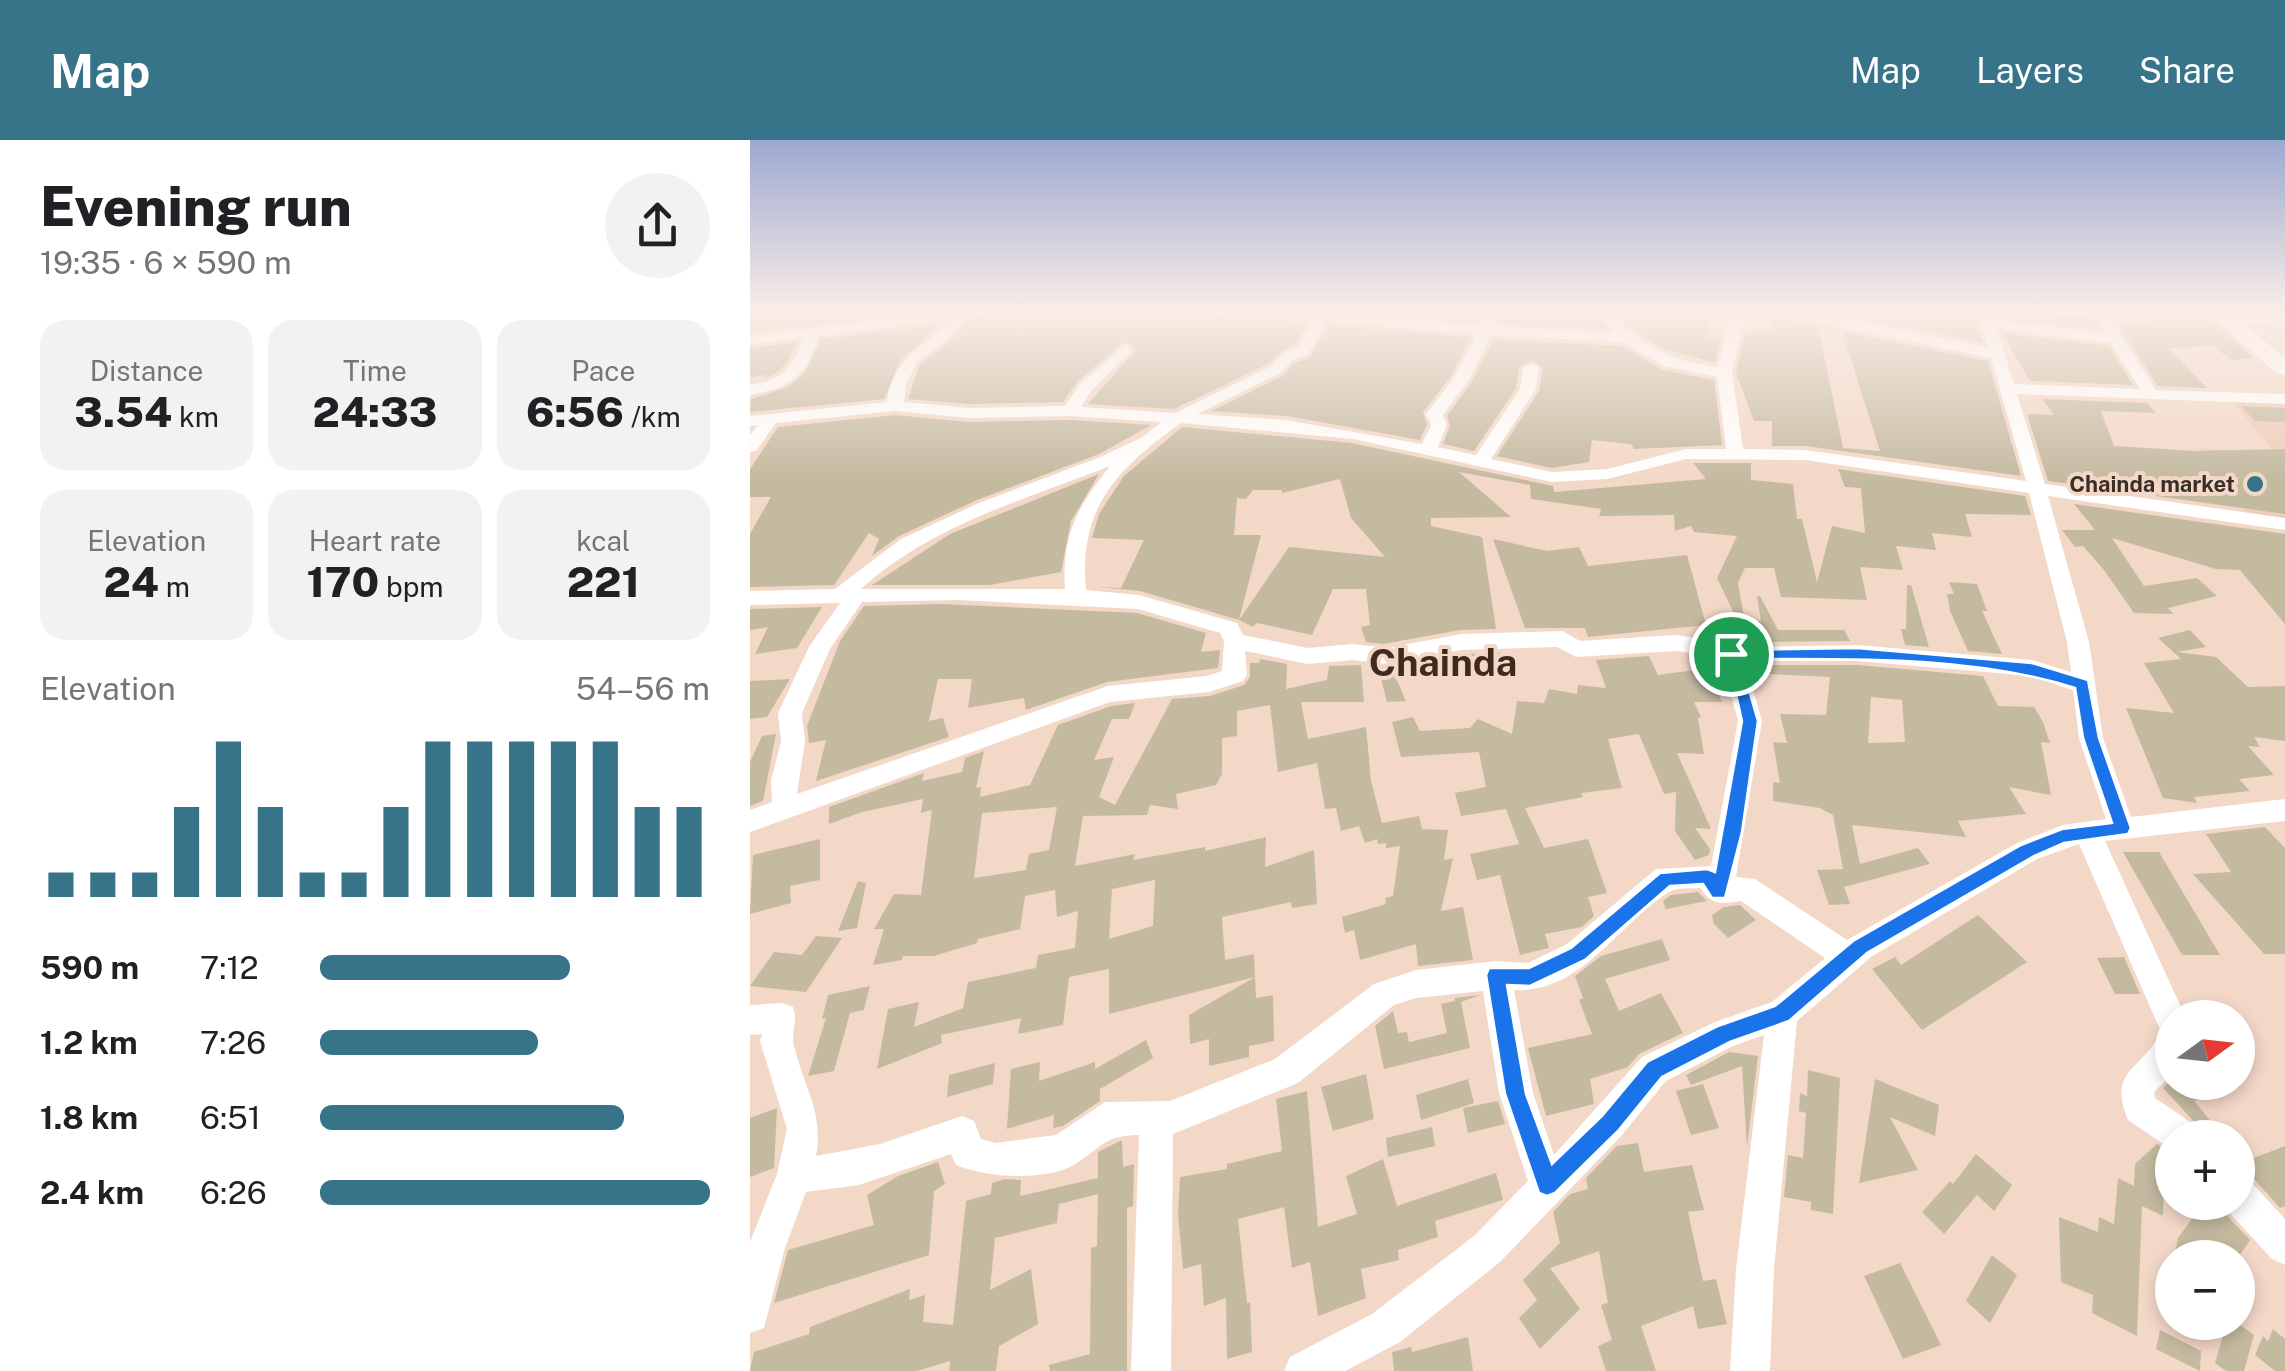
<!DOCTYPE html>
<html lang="en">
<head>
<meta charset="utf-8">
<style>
	body { margin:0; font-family:"Public Sans",sans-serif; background:#f2f2f2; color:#202124; height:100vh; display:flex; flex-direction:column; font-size:38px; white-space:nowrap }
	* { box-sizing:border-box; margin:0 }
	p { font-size:32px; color:#757577 }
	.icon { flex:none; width:55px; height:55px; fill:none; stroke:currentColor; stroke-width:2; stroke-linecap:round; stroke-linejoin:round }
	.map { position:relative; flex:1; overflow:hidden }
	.drawer { display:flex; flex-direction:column; background:#fff; width:750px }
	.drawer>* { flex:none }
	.needle { width:65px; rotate:75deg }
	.buttons { position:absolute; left:1405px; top:860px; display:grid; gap:20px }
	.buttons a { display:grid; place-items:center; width:100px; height:100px; border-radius:50%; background:#fff; box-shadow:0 5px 15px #0003; font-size:50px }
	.pin { position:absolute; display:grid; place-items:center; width:85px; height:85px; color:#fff; margin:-42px; border:5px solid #fff; border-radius:50%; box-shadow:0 2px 10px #0007 }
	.round { display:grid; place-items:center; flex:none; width:105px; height:105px; border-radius:52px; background:#f2f2f2 }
	.overview { display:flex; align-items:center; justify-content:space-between; height:170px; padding:0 40px }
	h1 { font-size:55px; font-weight:800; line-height:75px }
	.metrics { display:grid; grid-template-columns:repeat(3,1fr); gap:15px; height:170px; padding:10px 40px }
	.metrics div { display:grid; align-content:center; border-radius:25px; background:#f2f2f2; text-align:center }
	.metrics b { font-size:42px; font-weight:800 }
	.metrics small { font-size:28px; font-weight:400 }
	.metrics p { font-size:28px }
	.chart { height:280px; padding:20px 40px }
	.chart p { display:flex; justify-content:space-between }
	.chart svg { width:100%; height:180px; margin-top:10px; stroke:#37748a; stroke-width:6 }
	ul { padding:0 40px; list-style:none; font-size:32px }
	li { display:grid; grid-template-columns:160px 120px 1fr; align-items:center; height:75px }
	li i { height:25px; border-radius:12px; background:#37748a }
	header { display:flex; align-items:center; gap:60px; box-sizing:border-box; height:140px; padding:0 50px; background:#37748a; color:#fff }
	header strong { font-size:48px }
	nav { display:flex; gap:55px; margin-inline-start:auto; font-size:35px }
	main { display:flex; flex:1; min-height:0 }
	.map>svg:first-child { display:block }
	.built { fill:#eecdb8 }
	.building { fill:#c4baa0; fill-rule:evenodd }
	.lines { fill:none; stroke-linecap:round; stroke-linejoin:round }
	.street { fill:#fff; fill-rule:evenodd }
	.secondary { fill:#fff; fill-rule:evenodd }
	.route { fill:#1a73e8; stroke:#fff; stroke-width:2.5; fill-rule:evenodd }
	.poi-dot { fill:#37748a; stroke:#f3d8c8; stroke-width:4 }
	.labels { text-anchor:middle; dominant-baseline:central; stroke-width:8; stroke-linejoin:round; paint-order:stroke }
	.far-poi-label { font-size:22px; font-weight:bold; fill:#392e28; stroke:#f3d8c8; text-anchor:end }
	.district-label { font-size:38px; font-weight:bold; fill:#3f2a1d; stroke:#f3d8c8 }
</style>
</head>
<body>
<header>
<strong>Map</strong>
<nav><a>Map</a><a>Layers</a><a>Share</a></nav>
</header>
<main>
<section class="drawer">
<div class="overview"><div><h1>Evening run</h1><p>19:35 · 6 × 590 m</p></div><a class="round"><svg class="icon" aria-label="share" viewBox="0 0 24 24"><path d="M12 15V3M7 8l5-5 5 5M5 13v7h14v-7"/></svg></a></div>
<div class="metrics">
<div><p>Distance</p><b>3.54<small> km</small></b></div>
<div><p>Time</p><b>24:33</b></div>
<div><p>Pace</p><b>6:56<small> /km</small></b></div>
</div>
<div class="metrics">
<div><p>Elevation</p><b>24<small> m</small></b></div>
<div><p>Heart rate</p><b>170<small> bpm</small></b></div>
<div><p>kcal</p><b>221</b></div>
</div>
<div class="chart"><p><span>Elevation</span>54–56 m</p>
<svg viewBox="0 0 160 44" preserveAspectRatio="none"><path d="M5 44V38M15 44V38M25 44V38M35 44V22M45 44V6M55 44V22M65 44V38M75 44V38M85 44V22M95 44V6M105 44V6M115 44V6M125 44V6M135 44V6M145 44V22M155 44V22"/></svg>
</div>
<ul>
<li><b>590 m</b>7:12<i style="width:64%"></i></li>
<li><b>1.2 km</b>7:26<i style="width:56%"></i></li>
<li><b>1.8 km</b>6:51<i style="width:78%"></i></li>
<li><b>2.4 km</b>6:26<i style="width:100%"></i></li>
</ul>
</section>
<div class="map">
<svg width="1535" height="1231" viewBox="0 0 1535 1231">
	<rect width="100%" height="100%" fill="#f3d8c8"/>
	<path class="built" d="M1478,256l57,3v120l-37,-5 -49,-65 76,4z"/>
	<path class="building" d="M0,170h125l-3,7 -122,15z
		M248,170h212l12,8 12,-8h20l10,8 44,5 -14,22 -13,6 -11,12 -96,46 -86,-5 47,-53 -1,-5 -9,-5 -48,41 -14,20 -94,2 -61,-5 12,-35 30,-23 18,-21z
		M595,170h98l36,6 -1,5z
		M755,170h87l14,19 -107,-6z
		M871,170h59l-8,7 38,3 -2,17 14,-1 -7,27 -56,-16 -35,-27 -7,-8z
		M1085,170h139l9,33 -148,-32z
		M1245,170l96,7 7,11 -101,-11z
		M1404,170h47l52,48 -21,2 -20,-14 -44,2 39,40 -49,-2 -38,-59 32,-3 -7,-8 17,1z
		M1021,177l47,9 25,122 37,3 -38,-120 146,30 33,115 -215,-30h-34v-25h-18l-18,-48 9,-40 30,-2z
		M191,184l-41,37 -16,38 -134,13 1,-13 37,-12 17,-14 16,-34z
		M579,185l142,12 -20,39 -28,36 4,13 -7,15 -133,-24 -76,-5 73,-36 10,-12 15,-5z
		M1252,193l107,13 24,39 -103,-4z
		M743,199l129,7 41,24 51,10 8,65 -88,4 -3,-5 -39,-4 -3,22 -38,6 -54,-12 42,-65 4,-22 -10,-9 -14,7 -3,21 -42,63 -31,-7 7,-18 -3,-10 26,-36z
		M47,202l-10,21 -11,10 -11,5 2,-3 -17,2v-29z
		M1292,259l105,4 9,10 -55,-2 13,35 81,5 90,-2v65l-237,-33 -21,-67 27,1z
		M1491,266l44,2v14l-30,-1z
		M145,275l74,7 101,-2 81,5 -52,29 -122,46 -78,36 -27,20 7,-17 -10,-6 -35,52 -84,2v-53l21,-37h-21v-28l28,-42z
		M432,287l170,16 201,43 1,6 152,-13 -13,-16h58v17l42,4 4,35h5l15,63 15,-56 33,7 -4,-45 -16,-1 -7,-18 187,27 6,19 -66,-1 7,23 -40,-4 4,17 -40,-4 7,24 -43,-3 7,33 -86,-3 -7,-29h-29l-7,15 7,40 16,-2 -4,-24 3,-1 18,34h66l6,11 -102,1 -31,-64 20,-42 -43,-4 -3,-6 -16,5 -1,-16 -75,1 2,-7 -70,-10 -1,-14 -71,-13 52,45 -80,1v8l51,11 14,92 -36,1 -77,14 -17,-2 -5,-15 9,-2 -4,-36h-33l-21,46 -55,-12 -4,4 -14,-7 50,-73 96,10 -34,-39 -11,-39 -58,14v-3h-29l-7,9 -9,-1 -3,37h27l-22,85 -99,-29 -41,-4 22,1 23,-48 -52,-2 7,-24 25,-38z
		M349,334l-28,47 -10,51 -71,13h-118l78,-51z
		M1324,364l211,30v90l-45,-54 -24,-1 -104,-31 32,48 53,-8 20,18 -49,12 6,6 -40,-1 -30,-43 -21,-24 -8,1 -13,-17h33z
		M743,399l54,12 32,-4 9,19 99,-11 19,70 -118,12 -3,-9h-60z
		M1199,442l28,2 10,27h-5l20,43 -34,-3 -18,-40 -3,-17h7z
		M1157,445h4l18,62 -24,-2 -4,-16h5z
		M191,464l196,9 69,20 -5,19 19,-2 -2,18 -111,14 -81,28 -2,-12 -56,10 4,-29h-34l-9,42 14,-3 6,19 -133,44 10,-41 -17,3 -2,-17 33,-85 24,-35z
		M72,467l-25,41 -42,6 13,-27 -18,3v-21z
		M1440,490l16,17 -29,5 39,5 32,30 37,-1v55l-31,-4 6,10 -12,-1 26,29 -35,4 11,12 -56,6 3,6 -34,-5 -37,-90 48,5 -30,-50 37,-4 -23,-21z
		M750,513l2,14 -20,3 -1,-7 -45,5 1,6 -25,4 -2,-14 51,-10z
		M899,516l9,19 51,-7 13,34h-28l7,15 -3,1 6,36 -27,-1 34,76 -16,-1 15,21 -1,6 -14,5 -20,-29 1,-39 -12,2 -25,-60 -31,5 14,49 -41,5 2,4 -58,11 19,40 44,-9 19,54 -19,4 6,19 -12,11 -37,7 4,14 -29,7 -20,-80 -23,5 -7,-26 49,-10 -13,-35 -45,7 -6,-23 31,-6 -7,-35 -78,5 -9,-35 21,-5 7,14 50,-3 8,-9 34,15 5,-33 27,2 5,-14 28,5 1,-9 28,3 -10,-28z
		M510,519l27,5 -1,25 41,-9 2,-14 32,-1 3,37h-63l7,37 58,-12 5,54 11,42 37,-7 3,13 26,1 -4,30 9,-2 -12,53 22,-4 10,53 -55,6 -2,-22 -56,16 -6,-30 -9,3 -3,-16 44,-13 -1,-6 8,-2 7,-50 -14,2v-5l-8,1 -1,-5 -12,4 -6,-17 -18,5 -5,-23 -11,1 -8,-46 -39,9 -8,-67 -33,6v25l-15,2v36l-6,11 -40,9 2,15 -28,-4 -3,10 -64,1 -8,50 60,-12 -2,6 72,-13v4l61,-14 -1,30 49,-17 3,54 -25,4 -1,-6 -69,15 3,43 29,-6 1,23 -146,37v-45l-40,8 -6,48 -45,9 3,-16 -80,17 1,8 -65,26 11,-60 31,-7 -5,25 49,-19 5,-26 68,-14 2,-13 37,-7 3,-37 -21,6 -2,-27 -30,6 -5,33 -42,10 -1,4 -43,13h-31l-1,4 -29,5 11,-36h-10l20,-35 27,1 11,-85 -11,3 2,-14 -61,13 -33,12v-17l95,-34 -2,8 40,-9 3,-14 19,-7 -8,37 5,-1 -1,10 50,-12 28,-60 53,-19 24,-3 -6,16h-17l-18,41 20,-3 -15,40 16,8 57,-106 38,-3 34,-11 6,-8v-14h9zM307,667l-8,43 -20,4 -3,16 -52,8 8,-65zM405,740l-2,46 -44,13 3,-50z
		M1017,525h90l126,11 15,30 36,1 9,15 7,21 -9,-1 10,53 -42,-8 17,27 -68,7 8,16 -114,-12 8,39 58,-16 12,16 -86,23 6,17 -21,1 -12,-35 26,-1 -10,-54 -13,-7 -47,-7v-19l7,1 -7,-41 14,1 -7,-29 46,1 4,-38 -61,-3zM1121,557l31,3 3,42 -37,1z
		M628,527h13l15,34 -19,1z
		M40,539l-23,38 -17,2v-38z
		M26,594l-13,67 -13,5v-44l12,-26z
		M1515,687l20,21v106h-21l-71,-80 38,-2 -25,-38z
		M70,699v41l-30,6 1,17 -41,11 3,-59z
		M1373,712h36l61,103h-38z
		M108,741l8,2 -9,45 -19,3z
		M948,752l9,9 -41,8 -3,-8 8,-6z
		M990,765l16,15 -28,18 -14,-14 -2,-9 12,-8z
		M1228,775l49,47 -105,68 -50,-61 23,-12 6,8z
		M66,796l26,2 -36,54 -56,-6 24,-34 28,3z
		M912,799l8,21 -65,19 14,32 42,-18 22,40 -44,21 -11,13 -38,12 4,25 -48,12 -18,-68 64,-14 -13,-34 4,-2 -8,-22 26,-20z
		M1374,817l16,37h-25l-18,-36z
		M505,837l1,21 17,-3 1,46 -25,5v11l-40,9v-27l-19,5 -1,-29z
		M120,846l-6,24 -14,3 -16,58 -26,5 18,-58 -4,1 6,-24z
		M730,855l-19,7 9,46 -86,21 -9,-43 18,-15 5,22 9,-1 2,10 38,-9 -6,-29 14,-3v-3z
		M396,900l7,18 -53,31v12l-37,25 -10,2 1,-13 -47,14 4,-60 29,-7 -1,19 56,-19v7z
		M979,912l29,4 -11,91 -5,-81 -51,19 -5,-10z
		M245,923l-2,21 -46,13 2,-22z
		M1058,930l32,8 -7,136 -22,-4v-8l-27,-5 4,-42 15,3 3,-45 -7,-2 1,-18 7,3z
		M616,934l8,45 -41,12 -12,-44z
		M718,939l6,24 -53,17 -5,-25z
		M1125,939l64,26 -4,31 -45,-19 28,53 -59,13z
		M1422,939v3h67l1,5 -46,14 20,24 -13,4 -38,-41z
		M953,944l16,44 -28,7 -15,-44z
		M557,951l11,136 39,-13 -11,-38 37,-17 14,47 99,-33 7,27 -68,21 3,16 -40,13 1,10 -38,9 5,29 -48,18 -8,-54 -18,6 -8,-61 -46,12 9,84 3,-1 2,50 -25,7 -1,-61 -22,8 -3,-42 -18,5 -5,-55 2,-37 47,-8v-5l55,-13 -6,-52z
		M748,961l7,23 -37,9 -5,-25z
		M27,968l-3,60 -24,9v-59z
		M682,987l3,19 -47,11 -2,-19z
		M372,1000l1,27 11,-3 -1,42 -6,2v163h-77l-1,-6 41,-11 1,-106 6,-2 1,-52 -39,10 -2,19 -62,15 -5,52 41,-21 7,55 -39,22 -3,25h-47l1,-10 -33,10h-167l4,-19 55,-18 1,-7 100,-38 -1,11 16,-5 -2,27 30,3 13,-124 25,-7 1,-11 13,-4 16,1 -1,16 78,-18v-26z
		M888,1003l6,29 48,-7 12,45 -16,2 15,69 13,-2 11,45 -29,5 -5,-23 -52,20 15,45h-50l-8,-25 14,-6 -11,-35 7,-2 -9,-52 -49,17 30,41 -40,40 -21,-31 18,-18 -14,-20 37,-37 -7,-31 17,-18 18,-5 -2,-11 31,-32z
		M1407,1004l15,10v9l-8,8 -1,45 -21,-10 -5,130 -45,-23 1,-18 -32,-13 -2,-65 39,15 1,-15 15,7 4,-46 16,8 1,-22z
		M1535,1006v60l-5,2 -26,-29 -16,-5v-10z
		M1226,1014l36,31 -18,26 -17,-16 -33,39 -22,-22 28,-31 3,3z
		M188,1022l7,22 -11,7 -5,64 -155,48 14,-53 86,-25 -7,-30 31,-19z
		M1454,1062h10l36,38 -12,18h-64l4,-20z
		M1242,1115l25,20 -27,48 -24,-22z
		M1150,1123l41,82 -38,14 -39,-83z
		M1477,1182h9l18,13 -10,36h-18l-11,-8z
		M1523,1189l12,10v32h-10l-20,-16 8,-19 5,5z
		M1410,1190l41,21 -1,20 -44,-22z
		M718,1197l5,34h-79l-2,-19 19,-5 1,5z"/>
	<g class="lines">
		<path class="street" d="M204,170h40l-28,7 -18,21 -31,24 -11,23 -2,17 65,6 96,-2 14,-21 46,-40 7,4 -2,3 -39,39 -10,16 94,6 97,-47 10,-12 15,-6 17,-28 -50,-6 -7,-4h45l178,15 6,-15h14l-6,16 120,7 -18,-23h14c30,37 61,51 108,57l14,-57h14l-14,63 11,76 62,1 221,31 -35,-123 -234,-48 77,5 154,33 -11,-38h14l3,10 112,13 -15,-23h14l51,80 129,4v10l-268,-10 28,90 240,34v12l-237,-34 41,146 14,96 28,79 154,-18v22l-180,20 81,177h-14v56l-18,18 1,6 41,28 5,12h-29v12l-44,-30c-21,-51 14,-49 33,-88l-82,-188 -42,15 -166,98 -74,64 -23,248 -4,102h-40l6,-102 28,-234 -31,11 -67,35 -44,54 -122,127 -100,80 -55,29h-61l6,-14 82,-43 102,-78 54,-55 -29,-88 -16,-102 -67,7 -22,7 -96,78 -125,51 -2,237h-40l8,-236c-35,1 -35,10 -62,28 -29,19 -90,15 -121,2l-5,-11 -92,31 -53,7 -21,56 -21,80 -14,5v-91l27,-68 10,-45 -27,-88 2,-7 -12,1v-30l32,-2 11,4c6,15 -3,25 1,39 10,41 30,67 22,110l64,-12 82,-28 12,5 7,18 14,4 61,-8 49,-33 65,-1 105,-42 99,-75 42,-14 80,-9 32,2 39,-19 89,-75 55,-3 27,-145 -17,-63 -45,-7 -100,6 -19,-10 -96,3 -74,14 -34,-4 -45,4 -63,-13 2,24 -4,6 -34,11 -99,10 -360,130v-22l22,-8 -1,-22 10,-38 -3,-29 31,-66 31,-44 -90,2v-14l85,-2 66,-50 78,-36 121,-46 43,-20 18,-15 -91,-6 -101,2 -74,-7 -119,12 -20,28 -6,1v-17l8,-10 -8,1v-10l137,-14c8,-49 35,-51 64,-83l-133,17c-10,40 -28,52 -68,59v-10c32,-5 44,-16 52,-47l-52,6v-8zM577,181l150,13 -23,44 -28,36 5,11 -9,19 -136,-24 -89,-6 85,-42 10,-12 16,-6zM1247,189l114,14 29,46 -126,-5zM741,195l132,7 41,24 53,11 9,72h-40l-79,20 -55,3 -61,-13 45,-70 3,-21 -8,-5 -8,5 -3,21 -44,66 -38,-8 9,-22 -4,-10 27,-37zM431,283l172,16 199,43 55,-3 79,-20 119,1 224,33 38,149 4,30 -39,-12 -175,-15 -104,2 -77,-12 -96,6 -18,-10 -101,3 -74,14 -34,-4 -45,4 -65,-13 -6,-12 -98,-28 -53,-5c-8,-83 32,-122 95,-167zM360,326c-32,40 -49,70 -45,123h-204c70,-64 163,-89 249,-123zM208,460l180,9 82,24 4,8 -2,30 -15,5 -99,10 -311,108 8,-52 -3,-29 28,-64 32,-47zM995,521h112l174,15 42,14 6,48 27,81 -43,6 -46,18 -170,97 -92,-61 -19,-2 26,-156zM950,748c13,18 21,16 41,13l84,57 -53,44 -57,20 -73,35 -88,98 -21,-62 -19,-103c67,4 105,-67 155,-98 8,-5 21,-3 31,-4z
			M481,170l-11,5 -7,-4 1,-1z
			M1479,178h56v8l-61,-1 -2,-3z
			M1488,1037l13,5 34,37v46l-13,-6 -47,-51 -2,-6h15z"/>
		<path class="secondary" d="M1455,170h22l58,48v17l-8,-1z"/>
	</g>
	<linearGradient id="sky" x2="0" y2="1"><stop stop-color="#9ca8d2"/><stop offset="0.5" stop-color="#faede6"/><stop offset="1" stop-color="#faede6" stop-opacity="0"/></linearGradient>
	<rect width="1535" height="342" fill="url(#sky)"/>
	<path class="route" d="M1107,508l175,15 56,17 11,58 32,90 -3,6 -64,9 -30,13 -167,97 -78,68 -59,21 -68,35 -44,54 -63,62 -8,3 -8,-3 -34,-99 -19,-119 3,-7h40l42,-20 89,-75 47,-4 8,3 27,-151 -16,-71zM990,519c108,0 232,-4 335,29l8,50 29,85 -50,6 -41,16 -168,96 -78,65 -57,20 -71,36 -45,54 -50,48 -26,-70 -19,-109 23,1 55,-26 85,-74 33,-2 9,14h13l17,-66 16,-111z"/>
	<circle class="poi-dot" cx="1505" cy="344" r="10"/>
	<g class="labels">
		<g class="far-poi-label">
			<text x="1485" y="344">Chainda market</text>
		</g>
		<g class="district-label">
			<text x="693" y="522">Chainda</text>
		</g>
	</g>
</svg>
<div class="buttons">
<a><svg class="needle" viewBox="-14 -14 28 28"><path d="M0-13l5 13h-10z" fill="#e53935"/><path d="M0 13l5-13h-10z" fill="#757577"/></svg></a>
<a>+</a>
<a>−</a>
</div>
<div class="pin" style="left:981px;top:514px;background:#1e9e55"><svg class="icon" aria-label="arrive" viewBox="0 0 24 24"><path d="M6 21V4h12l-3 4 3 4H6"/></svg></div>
</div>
</main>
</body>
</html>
